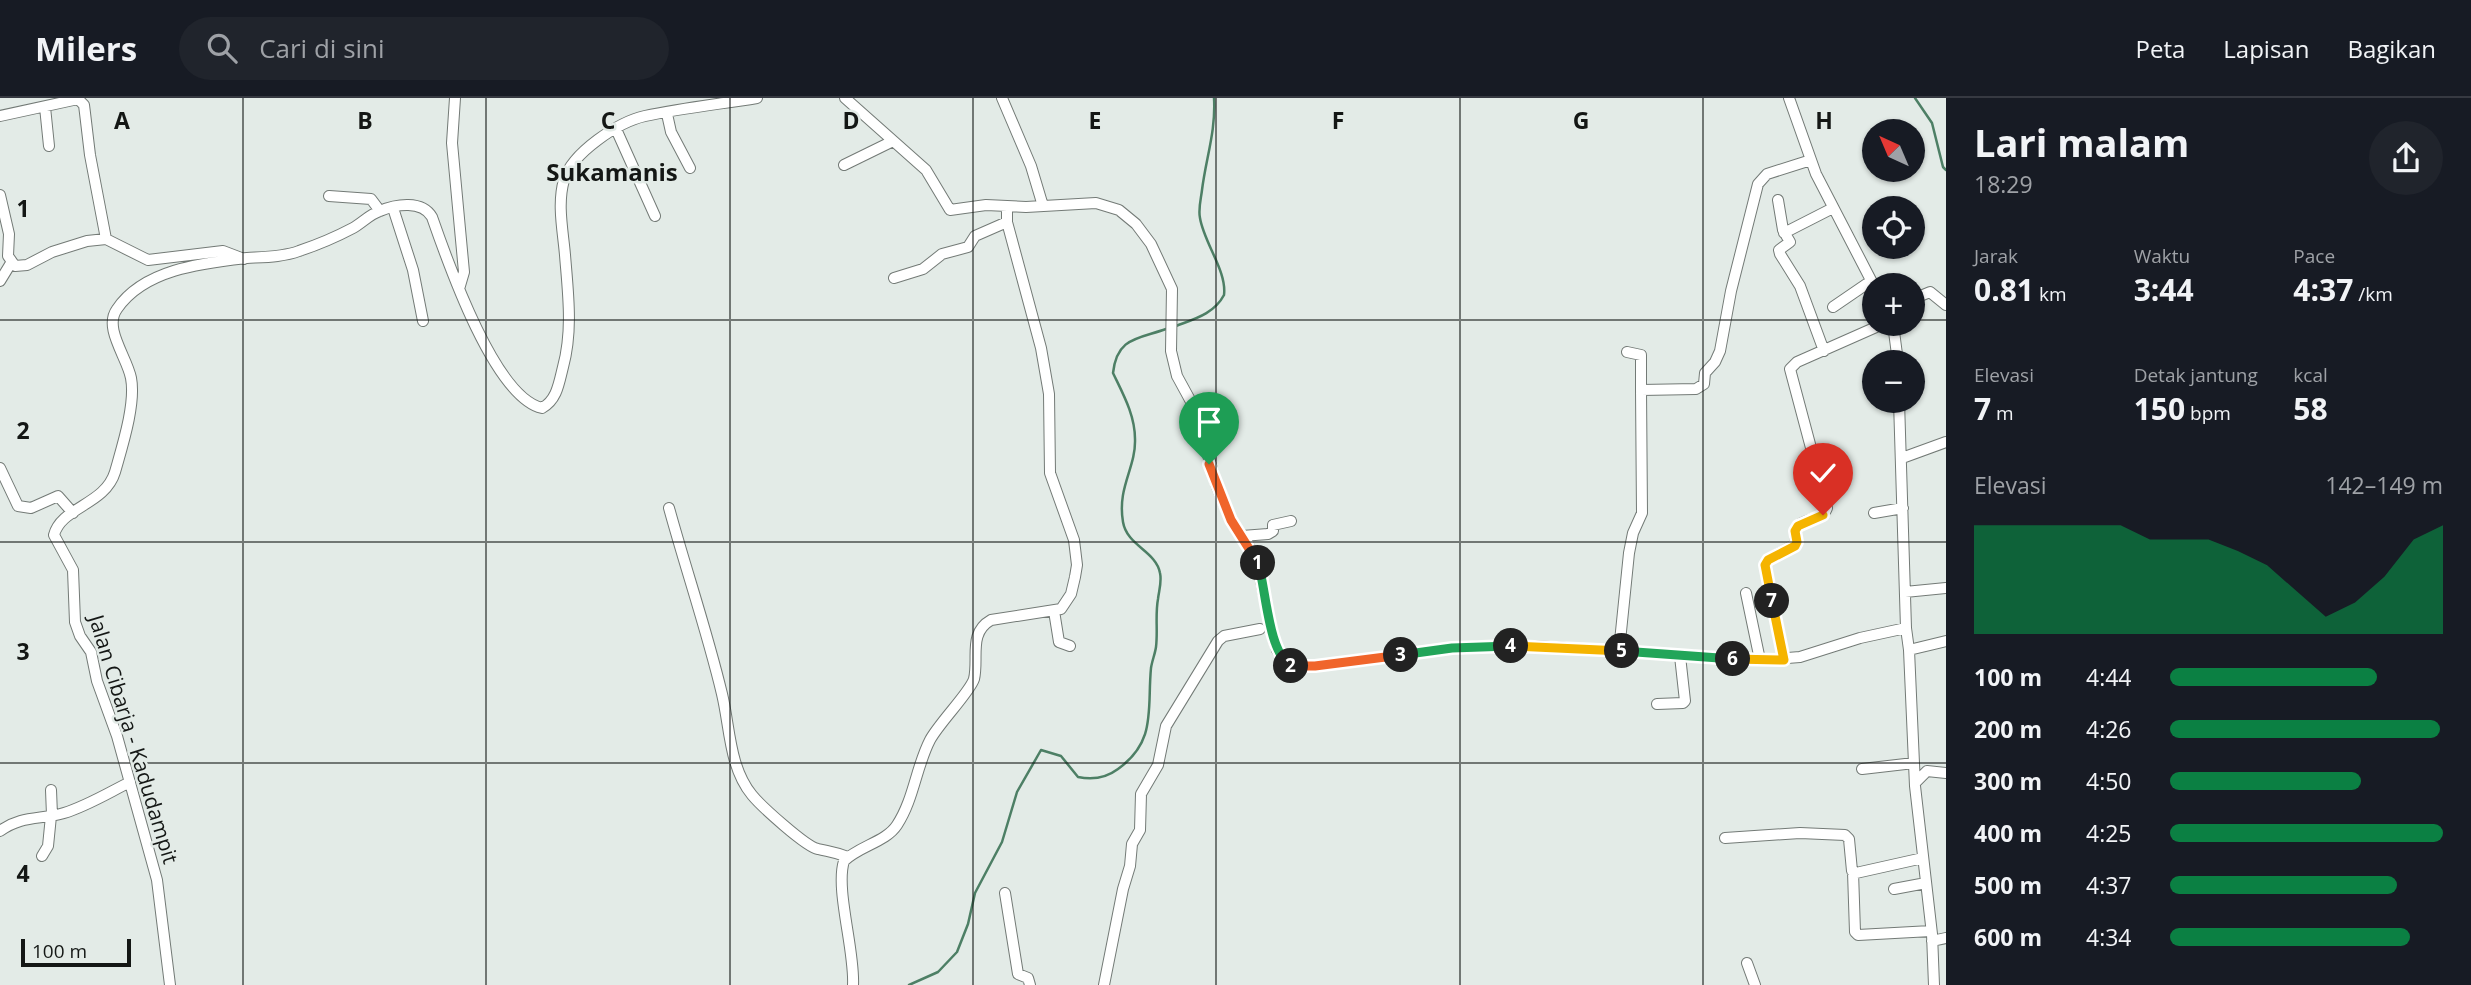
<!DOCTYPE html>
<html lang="id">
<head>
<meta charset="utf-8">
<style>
	body { margin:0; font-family:"Open Sans",sans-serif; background:#20242c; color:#f1f3f6; height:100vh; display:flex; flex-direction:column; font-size:26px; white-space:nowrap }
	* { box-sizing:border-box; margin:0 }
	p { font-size:23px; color:#9ea1a6 }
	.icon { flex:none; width:38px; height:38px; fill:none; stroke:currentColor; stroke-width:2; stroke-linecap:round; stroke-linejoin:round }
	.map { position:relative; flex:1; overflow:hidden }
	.side { display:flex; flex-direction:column; background:#171b24; width:525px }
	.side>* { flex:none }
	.needle { width:46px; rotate:316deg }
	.buttons { position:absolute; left:1862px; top:21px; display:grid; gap:14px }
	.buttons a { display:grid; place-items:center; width:63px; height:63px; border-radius:50%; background:#171b24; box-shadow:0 2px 5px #0004; font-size:35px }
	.scale { position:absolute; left:21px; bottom:18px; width:110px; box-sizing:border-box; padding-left:7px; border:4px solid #141715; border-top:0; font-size:19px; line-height:24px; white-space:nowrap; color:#141715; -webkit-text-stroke:5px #e3ebe7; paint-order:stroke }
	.pin { position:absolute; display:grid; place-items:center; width:60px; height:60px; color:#fff; margin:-72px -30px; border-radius:50% 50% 50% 0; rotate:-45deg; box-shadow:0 0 7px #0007 }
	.pin .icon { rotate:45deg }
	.km { position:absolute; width:35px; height:35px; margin:-18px; border-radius:50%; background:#222; color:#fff; font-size:19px; line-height:35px; text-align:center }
	.round { display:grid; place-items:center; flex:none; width:74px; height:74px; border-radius:37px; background:#20242c }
	.headline { display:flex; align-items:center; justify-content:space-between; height:119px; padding:0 28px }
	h1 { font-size:38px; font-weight:700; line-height:52px }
	.figures { display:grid; grid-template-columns:repeat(3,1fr); gap:10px; height:119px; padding:7px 28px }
	.figures div { display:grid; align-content:center }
	.figures b { font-size:30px; font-weight:700 }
	.figures small { font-size:19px; font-weight:400 }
	.figures p { font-size:19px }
	.chart { height:196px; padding:14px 28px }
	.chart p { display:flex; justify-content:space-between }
	.chart svg { width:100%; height:126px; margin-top:7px; fill:#0b8043; opacity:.7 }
	ul { padding:0 28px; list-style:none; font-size:23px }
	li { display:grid; grid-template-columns:112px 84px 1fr; align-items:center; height:52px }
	li i { height:18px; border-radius:9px; background:#0b8043 }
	header { display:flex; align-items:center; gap:42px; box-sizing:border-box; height:98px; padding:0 35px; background:#171b24; border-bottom:2px solid #363941 }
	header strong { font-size:33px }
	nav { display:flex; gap:38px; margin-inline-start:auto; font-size:24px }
	.search { width:490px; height:63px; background:#20242c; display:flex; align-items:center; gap:18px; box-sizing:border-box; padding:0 24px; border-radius:38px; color:#9ea1a6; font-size:26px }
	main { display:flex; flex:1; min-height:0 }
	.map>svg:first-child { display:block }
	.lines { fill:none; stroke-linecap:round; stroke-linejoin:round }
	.stream { stroke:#4d7f65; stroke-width:2.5 }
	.minor-casing { stroke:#737a76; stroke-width:12 }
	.minor { stroke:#fff; stroke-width:10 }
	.split-1-casing { stroke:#fff; stroke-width:14 }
	.split-2-casing { stroke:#fff; stroke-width:14 }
	.split-3-casing { stroke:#fff; stroke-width:14 }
	.split-4-casing { stroke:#fff; stroke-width:14 }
	.split-5-casing { stroke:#fff; stroke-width:14 }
	.split-6-casing { stroke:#fff; stroke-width:14 }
	.split-7-casing { stroke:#fff; stroke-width:14 }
	.split-8-casing { stroke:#fff; stroke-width:14 }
	.split-1 { stroke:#f0652b; stroke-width:9 }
	.split-2 { stroke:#22a559; stroke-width:9 }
	.split-3 { stroke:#f0652b; stroke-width:9 }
	.split-4 { stroke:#22a559; stroke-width:9 }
	.split-5 { stroke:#f5b400; stroke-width:9 }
	.split-6 { stroke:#22a559; stroke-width:9 }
	.split-7 { stroke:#f5b400; stroke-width:9 }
	.split-8 { stroke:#f5b400; stroke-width:9 }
	.grid { fill:none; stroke:#141715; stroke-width:2; stroke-opacity:0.55 }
	.labels { text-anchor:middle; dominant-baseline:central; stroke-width:5; stroke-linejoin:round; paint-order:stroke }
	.street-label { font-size:21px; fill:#141715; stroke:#e3ebe7 }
	.quarter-label { font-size:24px; font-weight:bold; fill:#141715; stroke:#e3ebe7 }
	.grid-label { font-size:23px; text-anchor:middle; font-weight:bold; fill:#141715; stroke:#e3ebe7; stroke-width:5; stroke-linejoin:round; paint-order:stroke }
</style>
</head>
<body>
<header>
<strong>Milers</strong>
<div class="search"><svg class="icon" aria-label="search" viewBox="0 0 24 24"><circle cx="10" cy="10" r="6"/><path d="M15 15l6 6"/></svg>Cari di sini</div>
<nav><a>Peta</a><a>Lapisan</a><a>Bagikan</a></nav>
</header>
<main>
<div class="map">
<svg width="1946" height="887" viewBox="0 0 1946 887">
	<rect width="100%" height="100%" fill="#e3ebe7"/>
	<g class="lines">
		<path class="stream" d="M1915,0l17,25 11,44 3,3
			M1176,228c18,-7 38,-12 48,-31 3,-24 -20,-52 -24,-77 -2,-9 1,-19 2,-28 4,-32 14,-59 12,-92
			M909,887l29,-13 19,-20 11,-28 7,-31 27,-51 15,-50 24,-42 20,6 17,21c14,3 28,1 40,-8 39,-28 29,-60 33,-101 1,-7 4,-14 5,-21 2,-16 -1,-32 2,-48 1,-9 4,-17 2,-26 -4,-22 -33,-27 -37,-51 -6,-35 13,-54 12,-83 0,-24 -12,-45 -22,-66 4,-36 25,-34 53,-44"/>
		<defs>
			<path id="minor" d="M455,0l-3,45 12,129 -5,17
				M845,0l81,72 24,40 36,-5 40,2 70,-4 23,7 17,14 15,20 21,45 -1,62 6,25 18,33 22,78 14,33 25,37 17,80 4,13 11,15 27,1 137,-18 42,-2h40l226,14 40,-3 60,-19 46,-10
				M1002,0l29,68 12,40
				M1789,0l27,76 58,112
				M45,9l4,39
				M667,16l4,18 19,36
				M0,18l78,-17 6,6 1,8 5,42 16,84
				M616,31l39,87
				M844,67l49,-24
				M0,97l9,39 -1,22 7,10 12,-1 25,-13 35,-11 19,-2 42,21 75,-9 21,8
				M329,98l42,3 9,12
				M1778,102l5,30 7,12 -11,8 1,4 20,32 24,65
				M393,110l20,62 10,51
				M1784,135l49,-25
				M894,180l29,-9 19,-15 26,-7 7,-11 32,-14
				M0,183l11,-18
				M1913,201l17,-7 16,13
				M1833,209l38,-26
				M1893,226l5,38
				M1627,254l14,3v35
				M1899,303l7,227 3,22 6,136 17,148 2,51
				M1902,360l44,-16
				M0,370l18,38 13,2 27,-12 15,17
				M669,410c17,62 38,123 53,186 8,33 7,73 30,101 9,11 54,52 66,54 13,3 17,3 30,8
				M1874,415l29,-5
				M1242,438l26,-2 5,-3v-6l18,-4
				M1905,494l41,-4
				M1746,495l14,67
				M1054,513l5,31 11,4
				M1909,552l37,-9
				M1619,553l10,-98 4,-20 9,-20 -1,-123 55,-1 8,-5 1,-11 10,-11 5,-11 11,-60 27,-107 9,-10 44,-14
				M1784,562l-19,-95 3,-5 28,-16c0,-4 -2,-13 1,-17 8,-10 25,-5 30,-19l-37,-139 7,-7 86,-38
				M1657,606l26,-1 2,-2 -5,-45
				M1862,671l52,-6
				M1915,685l12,-12 19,2
				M51,692l1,25
				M0,733c22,-16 40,-11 64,-18 23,-7 44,-20 66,-31
				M1725,740l75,-5 45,2 4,4 3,32 4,2 67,-15
				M42,758l6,-10 3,-30
				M1853,774l2,60 3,3 73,-4
				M1894,791l32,-6
				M1005,795l13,81 10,4 2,7
				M1932,843l14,-3
				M1747,865l8,22
				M170,887l-13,-105 -40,-144 -20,-55 -6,-29 -11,-16 -5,-14 -2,-52 -19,-35c7,-28 51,-30 61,-63 7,-25 21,-68 16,-94 -4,-21 -28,-50 -14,-69 27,-40 86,-46 130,-51 17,-1 36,-1 52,-7 18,-6 37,-14 54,-23 9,-5 17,-14 27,-17 16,-7 42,-11 52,6 15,43 62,180 110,191 15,-8 17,-25 21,-41 10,-37 5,-74 2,-112 -2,-24 -8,-51 -1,-75 8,-27 54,-58 81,-64 37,-8 75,-12 112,-18
				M853,887c2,-34 -18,-96 -9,-124 15,-15 42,-19 53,-36 17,-26 19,-58 33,-85 9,-17 40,-48 44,-61 5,-21 -6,-46 17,-59l70,-11 10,-15 4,-17 2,-12 -3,-25 -24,-67 -1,-79 -8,-46 -34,-126v-15
				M1104,887l19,-96 7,-23 2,-22 8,-14 1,-36 17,-29 8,-39 52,-85 6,-5 36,-7"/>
		</defs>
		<use href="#minor" class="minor-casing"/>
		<use href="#minor" class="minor"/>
	</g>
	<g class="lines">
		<defs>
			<path id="split-1" d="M1209,366l22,56 27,43"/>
			<path id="split-2" d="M1258,465c8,25 10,90 33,103"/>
			<path id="split-3" d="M1291,568h24l86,-11"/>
			<path id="split-4" d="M1401,557l51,-7 59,-2"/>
			<path id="split-5" d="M1511,548l111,5"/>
			<path id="split-6" d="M1622,553l111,8"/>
			<path id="split-7" d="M1733,561l51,1 -12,-59"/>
			<path id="split-8" d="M1772,503l-7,-36 3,-5 27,-14 2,-4 -2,-11 3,-5 25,-11"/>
		</defs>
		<use href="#split-1" class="split-1-casing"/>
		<use href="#split-2" class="split-2-casing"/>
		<use href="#split-3" class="split-3-casing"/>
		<use href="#split-4" class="split-4-casing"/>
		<use href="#split-5" class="split-5-casing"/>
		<use href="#split-6" class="split-6-casing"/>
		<use href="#split-7" class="split-7-casing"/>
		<use href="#split-8" class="split-8-casing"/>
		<use href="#split-1" class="split-1"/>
		<use href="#split-2" class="split-2"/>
		<use href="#split-3" class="split-3"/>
		<use href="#split-4" class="split-4"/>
		<use href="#split-5" class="split-5"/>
		<use href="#split-6" class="split-6"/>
		<use href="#split-7" class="split-7"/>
		<use href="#split-8" class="split-8"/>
	</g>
	<path class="grid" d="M243,0v887M486,0v887M730,0v887M973,0v887M1216,0v887M1460,0v887M1703,0v887M0,222h1874M1913,222h33M0,444h1946M0,665h1946"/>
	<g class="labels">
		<g class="street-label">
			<text transform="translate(134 641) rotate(73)">Jalan Cibarja - Kadudampit</text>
		</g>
		<g class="quarter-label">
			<text x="612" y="73">Sukamanis</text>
		</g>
	</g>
	<g class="grid-label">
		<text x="122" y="31">A</text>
		<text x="365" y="31">B</text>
		<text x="608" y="31">C</text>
		<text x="851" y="31">D</text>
		<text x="1095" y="31">E</text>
		<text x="1338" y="31">F</text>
		<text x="1581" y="31">G</text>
		<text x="1824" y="31">H</text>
		<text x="23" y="119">1</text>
		<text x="23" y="341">2</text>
		<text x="23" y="562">3</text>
		<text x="23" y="784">4</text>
	</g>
</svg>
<div class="buttons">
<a><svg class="needle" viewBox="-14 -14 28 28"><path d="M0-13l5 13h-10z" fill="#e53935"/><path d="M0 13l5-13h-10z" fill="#9ea1a6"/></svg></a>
<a><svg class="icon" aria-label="locate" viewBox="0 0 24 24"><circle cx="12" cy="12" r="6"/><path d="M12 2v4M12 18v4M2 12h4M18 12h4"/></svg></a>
<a>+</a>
<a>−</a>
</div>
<div class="scale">100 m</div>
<div class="pin" style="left:1209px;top:366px;background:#1e9e55"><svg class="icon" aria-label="arrive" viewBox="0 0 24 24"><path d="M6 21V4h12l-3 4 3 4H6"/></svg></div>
<div class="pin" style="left:1823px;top:417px;background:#d93025"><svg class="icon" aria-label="check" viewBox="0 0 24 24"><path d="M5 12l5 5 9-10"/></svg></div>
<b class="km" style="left:1258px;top:465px">1</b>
<b class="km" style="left:1291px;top:568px">2</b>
<b class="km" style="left:1401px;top:557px">3</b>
<b class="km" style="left:1511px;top:548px">4</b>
<b class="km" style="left:1622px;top:553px">5</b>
<b class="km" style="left:1733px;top:561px">6</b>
<b class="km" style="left:1772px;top:503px">7</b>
</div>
<section class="side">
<div class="headline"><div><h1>Lari malam</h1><p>18:29</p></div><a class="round"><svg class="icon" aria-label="share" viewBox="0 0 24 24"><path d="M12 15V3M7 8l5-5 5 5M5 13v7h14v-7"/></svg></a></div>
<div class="figures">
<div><p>Jarak</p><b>0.81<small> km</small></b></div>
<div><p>Waktu</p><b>3:44</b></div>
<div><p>Pace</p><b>4:37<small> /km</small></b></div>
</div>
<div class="figures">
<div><p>Elevasi</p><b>7<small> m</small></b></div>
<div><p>Detak jantung</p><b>150<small> bpm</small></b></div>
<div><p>kcal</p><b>58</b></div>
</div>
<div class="chart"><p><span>Elevasi</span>142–149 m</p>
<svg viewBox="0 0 160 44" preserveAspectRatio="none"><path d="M0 44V6L10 6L20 6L30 6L40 6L50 6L60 11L70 11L80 11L90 15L100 20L110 29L120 38L130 33L140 24L150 11L160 6V44z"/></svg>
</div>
<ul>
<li><b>100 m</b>4:44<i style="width:76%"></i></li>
<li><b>200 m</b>4:26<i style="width:99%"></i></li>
<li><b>300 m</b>4:50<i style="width:70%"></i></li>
<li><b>400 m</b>4:25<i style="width:100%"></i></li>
<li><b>500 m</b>4:37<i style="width:83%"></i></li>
<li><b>600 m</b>4:34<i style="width:88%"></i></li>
</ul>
</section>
</main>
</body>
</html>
